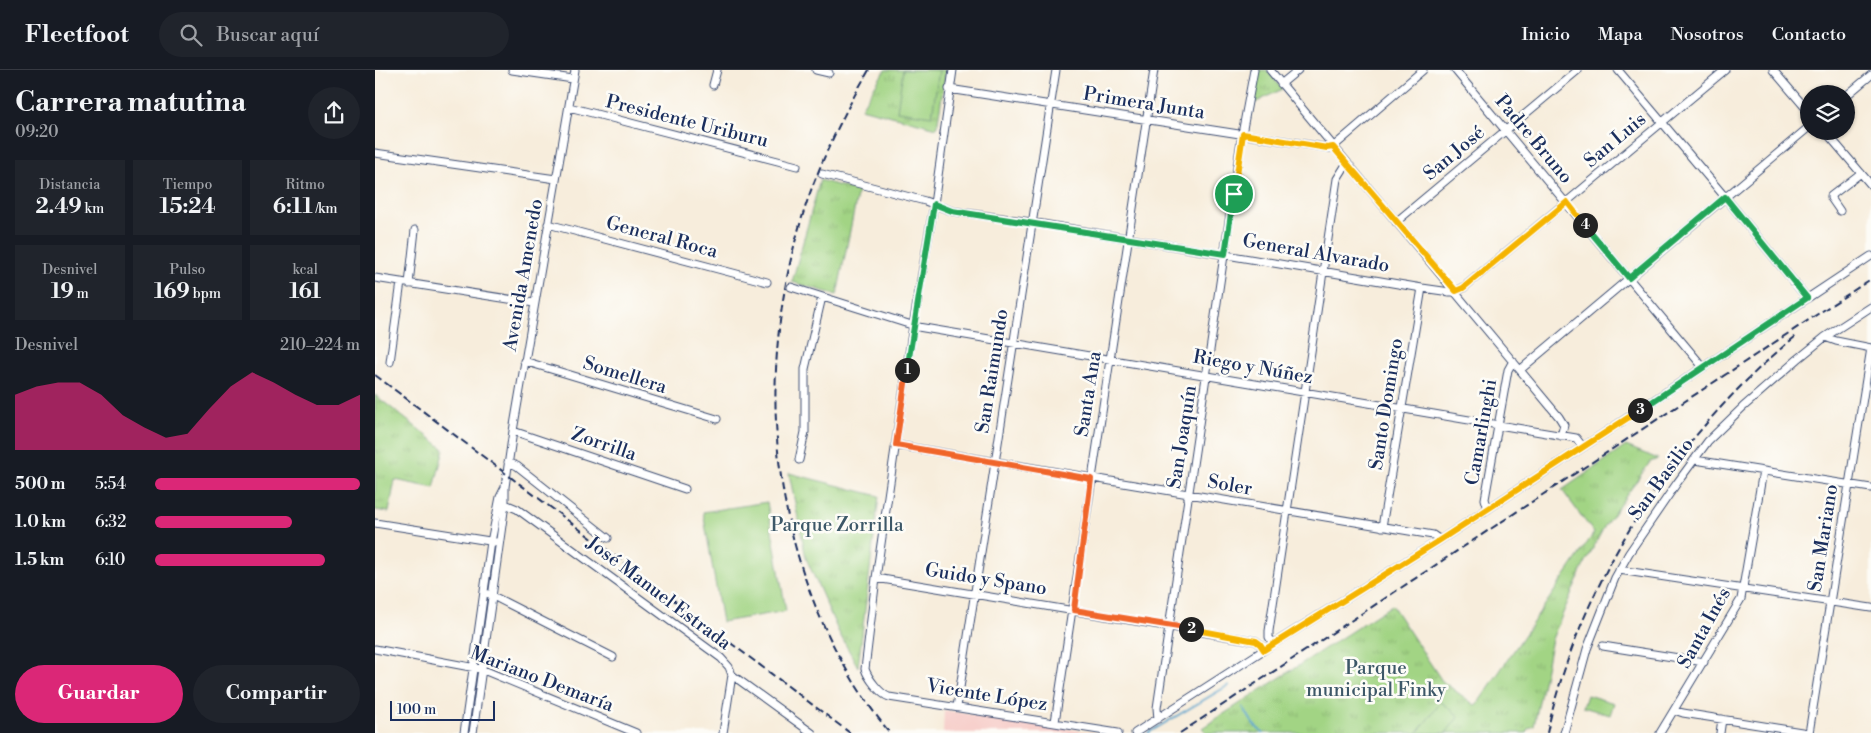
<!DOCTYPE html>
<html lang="es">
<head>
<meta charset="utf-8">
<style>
	body { margin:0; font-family:"Libre Bodoni",serif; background:#20242c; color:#f1f3f6; height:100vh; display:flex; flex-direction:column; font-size:19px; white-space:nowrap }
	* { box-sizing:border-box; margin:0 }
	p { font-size:16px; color:#9ea1a6 }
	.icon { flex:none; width:28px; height:28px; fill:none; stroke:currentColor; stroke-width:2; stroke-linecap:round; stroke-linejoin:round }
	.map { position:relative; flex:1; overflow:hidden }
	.side { display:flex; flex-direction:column; background:#171b24; width:375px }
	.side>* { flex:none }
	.tools { position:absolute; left:1425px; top:15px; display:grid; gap:10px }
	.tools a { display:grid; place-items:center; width:55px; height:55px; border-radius:50%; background:#171b24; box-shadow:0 1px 4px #0004; font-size:25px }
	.scale { position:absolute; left:15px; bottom:12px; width:105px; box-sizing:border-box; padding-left:5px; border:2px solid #1b2f5e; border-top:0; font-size:14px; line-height:18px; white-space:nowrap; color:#1b2f5e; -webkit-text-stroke:4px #fdfcf7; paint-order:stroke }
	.pin { position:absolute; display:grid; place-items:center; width:42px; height:42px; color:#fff; margin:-21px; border:2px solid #fff; border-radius:50%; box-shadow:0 1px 5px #0007 }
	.km { position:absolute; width:25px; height:25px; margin:-12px; border-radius:50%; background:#222; color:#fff; font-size:14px; line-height:25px; text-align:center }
	.round { display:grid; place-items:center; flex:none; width:52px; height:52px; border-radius:26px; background:#20242c }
	.head { display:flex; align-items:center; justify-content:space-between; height:85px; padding:0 15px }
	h1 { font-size:28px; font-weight:700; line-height:38px }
	.figures { display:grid; grid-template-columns:repeat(3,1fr); gap:8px; height:85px; padding:5px 15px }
	.figures div { display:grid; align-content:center; border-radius:0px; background:#20242c; text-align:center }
	.figures b { font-size:21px; font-weight:700 }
	.figures small { font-size:14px; font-weight:400 }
	.figures p { font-size:14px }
	.chart { height:140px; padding:10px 15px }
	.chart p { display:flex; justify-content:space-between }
	.chart svg { width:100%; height:90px; margin-top:5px; fill:#db2777; opacity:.7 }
	.action { display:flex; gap:10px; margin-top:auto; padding:10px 15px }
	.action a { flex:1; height:58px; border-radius:30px; background:#db2777; color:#fff; font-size:20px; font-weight:700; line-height:58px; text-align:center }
	.action a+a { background:#20242c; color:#f1f3f6 }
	ul { padding:0 15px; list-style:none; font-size:16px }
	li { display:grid; grid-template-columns:80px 60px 1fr; align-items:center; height:38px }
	li i { height:12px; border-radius:6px; background:#db2777 }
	header { display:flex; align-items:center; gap:30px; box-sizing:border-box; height:70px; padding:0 25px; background:#171b24; border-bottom:1px solid #363941 }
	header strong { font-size:24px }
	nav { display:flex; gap:28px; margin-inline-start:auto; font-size:18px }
	.search { width:350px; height:45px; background:#20242c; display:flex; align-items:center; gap:12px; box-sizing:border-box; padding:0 18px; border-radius:28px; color:#9ea1a6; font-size:19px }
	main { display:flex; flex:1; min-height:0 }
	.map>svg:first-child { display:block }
	.built { fill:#f7d0cc }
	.grass { fill:url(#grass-tufts); stroke:#5e8271 }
	.garden { fill:#a2d484; stroke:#5e8271 }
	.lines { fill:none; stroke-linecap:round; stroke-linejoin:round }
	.stream { stroke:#54a3cd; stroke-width:2 }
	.minor-casing { stroke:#3c4c71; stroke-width:9 }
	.minor { stroke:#fff; stroke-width:7 }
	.rail { stroke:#1b2f5e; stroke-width:2; stroke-dasharray:8 4; stroke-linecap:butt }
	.split-1-casing { stroke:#fff; stroke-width:10 }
	.split-2-casing { stroke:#fff; stroke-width:10 }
	.split-3-casing { stroke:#fff; stroke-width:10 }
	.split-4-casing { stroke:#fff; stroke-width:10 }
	.split-5-casing { stroke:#fff; stroke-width:10 }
	.split-1 { stroke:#22a559; stroke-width:6 }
	.split-2 { stroke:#f0652b; stroke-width:6 }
	.split-3 { stroke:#f5b400; stroke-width:6 }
	.split-4 { stroke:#22a559; stroke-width:6 }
	.split-5 { stroke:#f5b400; stroke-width:6 }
	.labels { text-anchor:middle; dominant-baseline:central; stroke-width:5; stroke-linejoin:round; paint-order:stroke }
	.street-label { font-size:19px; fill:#1b2f5e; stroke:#fdfcf7 }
	.park-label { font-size:19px; fill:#3d5868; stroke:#fdfcf7 }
</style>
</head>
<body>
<header>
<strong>Fleetfoot</strong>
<div class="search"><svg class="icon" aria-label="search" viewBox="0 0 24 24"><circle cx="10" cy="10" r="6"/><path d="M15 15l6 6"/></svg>Buscar aquí</div>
<nav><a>Inicio</a><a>Mapa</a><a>Nosotros</a><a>Contacto</a></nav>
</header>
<main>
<section class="side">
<div class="head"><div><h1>Carrera matutina</h1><p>09:20</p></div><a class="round"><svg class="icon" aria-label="share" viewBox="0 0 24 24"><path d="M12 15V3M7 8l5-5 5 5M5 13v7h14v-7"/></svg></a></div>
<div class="figures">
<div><p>Distancia</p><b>2.49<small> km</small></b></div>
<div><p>Tiempo</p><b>15:24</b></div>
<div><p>Ritmo</p><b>6:11<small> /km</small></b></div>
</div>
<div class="figures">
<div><p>Desnivel</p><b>19<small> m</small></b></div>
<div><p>Pulso</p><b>169<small> bpm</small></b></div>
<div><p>kcal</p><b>161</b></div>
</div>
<div class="chart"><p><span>Desnivel</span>210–224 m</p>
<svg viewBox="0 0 160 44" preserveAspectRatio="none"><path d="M0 44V17L10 13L20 11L30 11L40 17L50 27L60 33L70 38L80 36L90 24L100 13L110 6L120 11L130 17L140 22L150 22L160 17V44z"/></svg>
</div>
<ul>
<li><b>500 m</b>5:54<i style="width:100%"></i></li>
<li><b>1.0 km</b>6:32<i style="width:67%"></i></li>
<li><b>1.5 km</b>6:10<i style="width:83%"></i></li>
</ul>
<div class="action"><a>Guardar</a><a>Compartir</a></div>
</section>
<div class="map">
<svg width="1496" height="663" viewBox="0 0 1496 663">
	<defs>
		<pattern id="grass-tufts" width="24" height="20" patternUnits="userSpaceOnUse" patternTransform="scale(1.25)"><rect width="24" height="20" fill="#a2d484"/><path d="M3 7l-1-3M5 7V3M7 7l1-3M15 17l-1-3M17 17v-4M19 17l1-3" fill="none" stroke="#8bb674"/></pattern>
	</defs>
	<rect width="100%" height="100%" fill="#fdfcf7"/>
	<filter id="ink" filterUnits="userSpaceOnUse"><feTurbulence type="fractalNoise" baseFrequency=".02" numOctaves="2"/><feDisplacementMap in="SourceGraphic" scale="10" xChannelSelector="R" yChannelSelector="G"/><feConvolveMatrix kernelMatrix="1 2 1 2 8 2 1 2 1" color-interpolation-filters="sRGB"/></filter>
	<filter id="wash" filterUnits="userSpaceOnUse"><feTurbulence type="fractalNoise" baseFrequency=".0096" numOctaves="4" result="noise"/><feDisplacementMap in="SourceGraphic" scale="20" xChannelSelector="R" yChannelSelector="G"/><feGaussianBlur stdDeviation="1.12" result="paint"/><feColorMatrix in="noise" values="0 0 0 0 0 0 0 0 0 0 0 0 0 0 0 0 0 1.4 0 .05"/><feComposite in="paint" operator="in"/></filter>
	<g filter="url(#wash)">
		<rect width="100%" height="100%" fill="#f7eddc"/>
		<path class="built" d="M569,640l65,11 88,12h-154z"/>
		<path class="grass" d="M510,0h61l-9,58 -76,-20z
			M883,0h9l15,19 -31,16z
			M445,110l38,11 -21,104 -45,-13z
			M0,325l69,54 -10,39 -39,-8 -6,32 -14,-2z
			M1251,376l32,13 -8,3 -46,65 -23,44 -29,68 -18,87 -6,3 -1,4h-320l-5,-5 190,-123 50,76 34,25 118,-173 -32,-43z
			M414,403l90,23 -21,171 -20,-36 -32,-73z"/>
		<path class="garden" d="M528,0h36l-7,46 -35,-5z
			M392,432l19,109 -64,11 -19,-110z
			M1212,625l27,8 -4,12 -27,-8z
			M1066,632l18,14 -13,17h-29z"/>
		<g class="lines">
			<path class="stream" d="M868,637l11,18 9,8
				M773,663l81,-48"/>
		</g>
	</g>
	<g filter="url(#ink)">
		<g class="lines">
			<defs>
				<path id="minor" d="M137,0l61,9
					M441,0l13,3
					M578,0l-19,134 -21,122 -37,252 -11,91c3,9 15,25 24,28l229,36
					M895,0l289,347 5,8 -3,11
					M1080,0l248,297
					M1243,0l107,127 82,101
					M1398,0l36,42
					M906,14l17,-14
					M338,15l4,-15
					M574,19l381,59 3,-1 90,-77
					M1471,26l25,-21
					M194,37l228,59
					M1450,61l46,54
					M0,83l181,26
					M447,104l103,27 27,10 79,11 391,66 28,4 6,-1 7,-3 262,-218
					M1465,141l-9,-13v-2l30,-23
					M1021,152l182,-152
					M173,154l219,58
					M0,208l159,25
					M34,214l6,-54
					M416,217l127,40 658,111 7,9
					M149,291l193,58
					M15,292l11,-80
					M1145,300l289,-243
					M138,361l172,58
					M521,375l537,90 7,5
					M424,390l6,-28v-63l17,-72
					M1320,390l176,28
					M133,392l9,4 91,72
					M130,434l12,5 204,149 8,9 3,8 80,58
					M1113,439l-3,-10 23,-129 5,-9
					M0,453l121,19
					M1007,457l40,-239
					M1244,500l252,38
					M501,508l380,63 4,3 4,6
					M114,524l124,63
					M898,574l-4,-7v-6l68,-452 10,-16
					M1228,576l101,16
					M0,579l106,20 155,64
					M582,637l99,-637
					M1299,640l9,3 125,20
					M783,649l-1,-11 85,-574 12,-64
					M680,652l99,-652
					M89,663l27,-191 9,-45 4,-8
					M98,663l32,-229v-17l8,-56 62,-361
					M348,663l9,-58
					M760,663l138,-89 167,-104 163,-106 268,-178
					M1189,663l23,-84 28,-71 14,-25 48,-70 31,-42 35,-34 55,-48 27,-22 46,-30
					M1285,663l81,-134 22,-128
					M1345,663l2,-14
					M1434,663l62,-385 -35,-7 -11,-4"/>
			</defs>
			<use href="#minor" class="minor-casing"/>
			<use href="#minor" class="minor"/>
			<path class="rail" d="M494,0c-23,39 -43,80 -59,123 -63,180 -42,389 80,540
				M0,305l475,358
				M805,663l691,-454
				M1172,663c33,-152 129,-299 249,-397"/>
		</g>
	</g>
	<g class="lines" filter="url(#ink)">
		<defs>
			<path id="split-1" d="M532,300l27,-166 18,7 273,43 9,-60"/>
			<path id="split-2" d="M532,300l-11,75 195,34 -17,131 117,19"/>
			<path id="split-3" d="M816,559l65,12 4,3 4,6 176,-110 200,-130"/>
			<path id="split-4" d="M1210,155l44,53 96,-81 82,101 -167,112"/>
			<path id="split-5" d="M859,124l9,-60 84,14 6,-1 123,144 7,-3 104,-86 18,23"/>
		</defs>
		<use href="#split-1" class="split-1-casing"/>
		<use href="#split-2" class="split-2-casing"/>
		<use href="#split-3" class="split-3-casing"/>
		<use href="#split-4" class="split-4-casing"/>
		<use href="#split-5" class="split-5-casing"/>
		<use href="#split-1" class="split-1"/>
		<use href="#split-2" class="split-2"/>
		<use href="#split-3" class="split-3"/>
		<use href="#split-4" class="split-4"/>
		<use href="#split-5" class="split-5"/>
	</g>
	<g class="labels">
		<g class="street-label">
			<text transform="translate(769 33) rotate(9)">Primera Junta</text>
			<text transform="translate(312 51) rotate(14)">Presidente Uriburu</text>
			<text transform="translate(1159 69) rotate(50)">Padre Bruno</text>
			<text transform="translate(1240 70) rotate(-40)">San Luis</text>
			<text transform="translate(1079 83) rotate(-40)">San José</text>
			<text transform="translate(287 167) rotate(15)">General Roca</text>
			<text transform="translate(941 183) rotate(10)">General Alvarado</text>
			<text transform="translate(148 205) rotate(-80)">Avenida Amenedo</text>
			<text transform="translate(878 297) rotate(10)">Riego y Núñez</text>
			<text transform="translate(617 301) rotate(-81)">San Raimundo</text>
			<text transform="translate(250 305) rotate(17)">Somellera</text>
			<text transform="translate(713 324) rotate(-81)">Santa Ana</text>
			<text transform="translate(1011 334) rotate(-81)">Santo Domingo</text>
			<text transform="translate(1106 362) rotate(-80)">Camarlinghi</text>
			<text transform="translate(807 367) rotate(-81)">San Joaquín</text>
			<text transform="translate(229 374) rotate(19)">Zorrilla</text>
			<text transform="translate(1286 409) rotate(-54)">San Basilio</text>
			<text transform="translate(855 415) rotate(10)">Soler</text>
			<text transform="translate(1448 468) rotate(-81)">San Mariano</text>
			<text transform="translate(611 509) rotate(9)">Guido y Spano</text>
			<text transform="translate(284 523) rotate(37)">José Manuel Estrada</text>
			<text transform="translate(1329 558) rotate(-61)">Santa Inés</text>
			<text transform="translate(167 609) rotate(21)">Mariano Demaría</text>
			<text transform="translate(612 625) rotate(9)">Vicente López</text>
		</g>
		<g class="park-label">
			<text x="462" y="455">Parque Zorrilla</text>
			<text x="1001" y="598">Parque<tspan x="1001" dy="22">municipal Finky</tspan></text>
		</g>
	</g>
</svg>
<div class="tools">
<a><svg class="icon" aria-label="layers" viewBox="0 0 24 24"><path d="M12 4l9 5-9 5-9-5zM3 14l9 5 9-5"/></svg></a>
</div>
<div class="scale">100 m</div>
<div class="pin" style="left:859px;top:124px;background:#1e9e55"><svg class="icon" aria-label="arrive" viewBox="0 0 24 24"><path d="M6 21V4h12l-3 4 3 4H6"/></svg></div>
<b class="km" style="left:532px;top:300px">1</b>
<b class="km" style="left:816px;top:559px">2</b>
<b class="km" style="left:1265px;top:340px">3</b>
<b class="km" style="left:1210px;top:155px">4</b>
</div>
</main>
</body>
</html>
